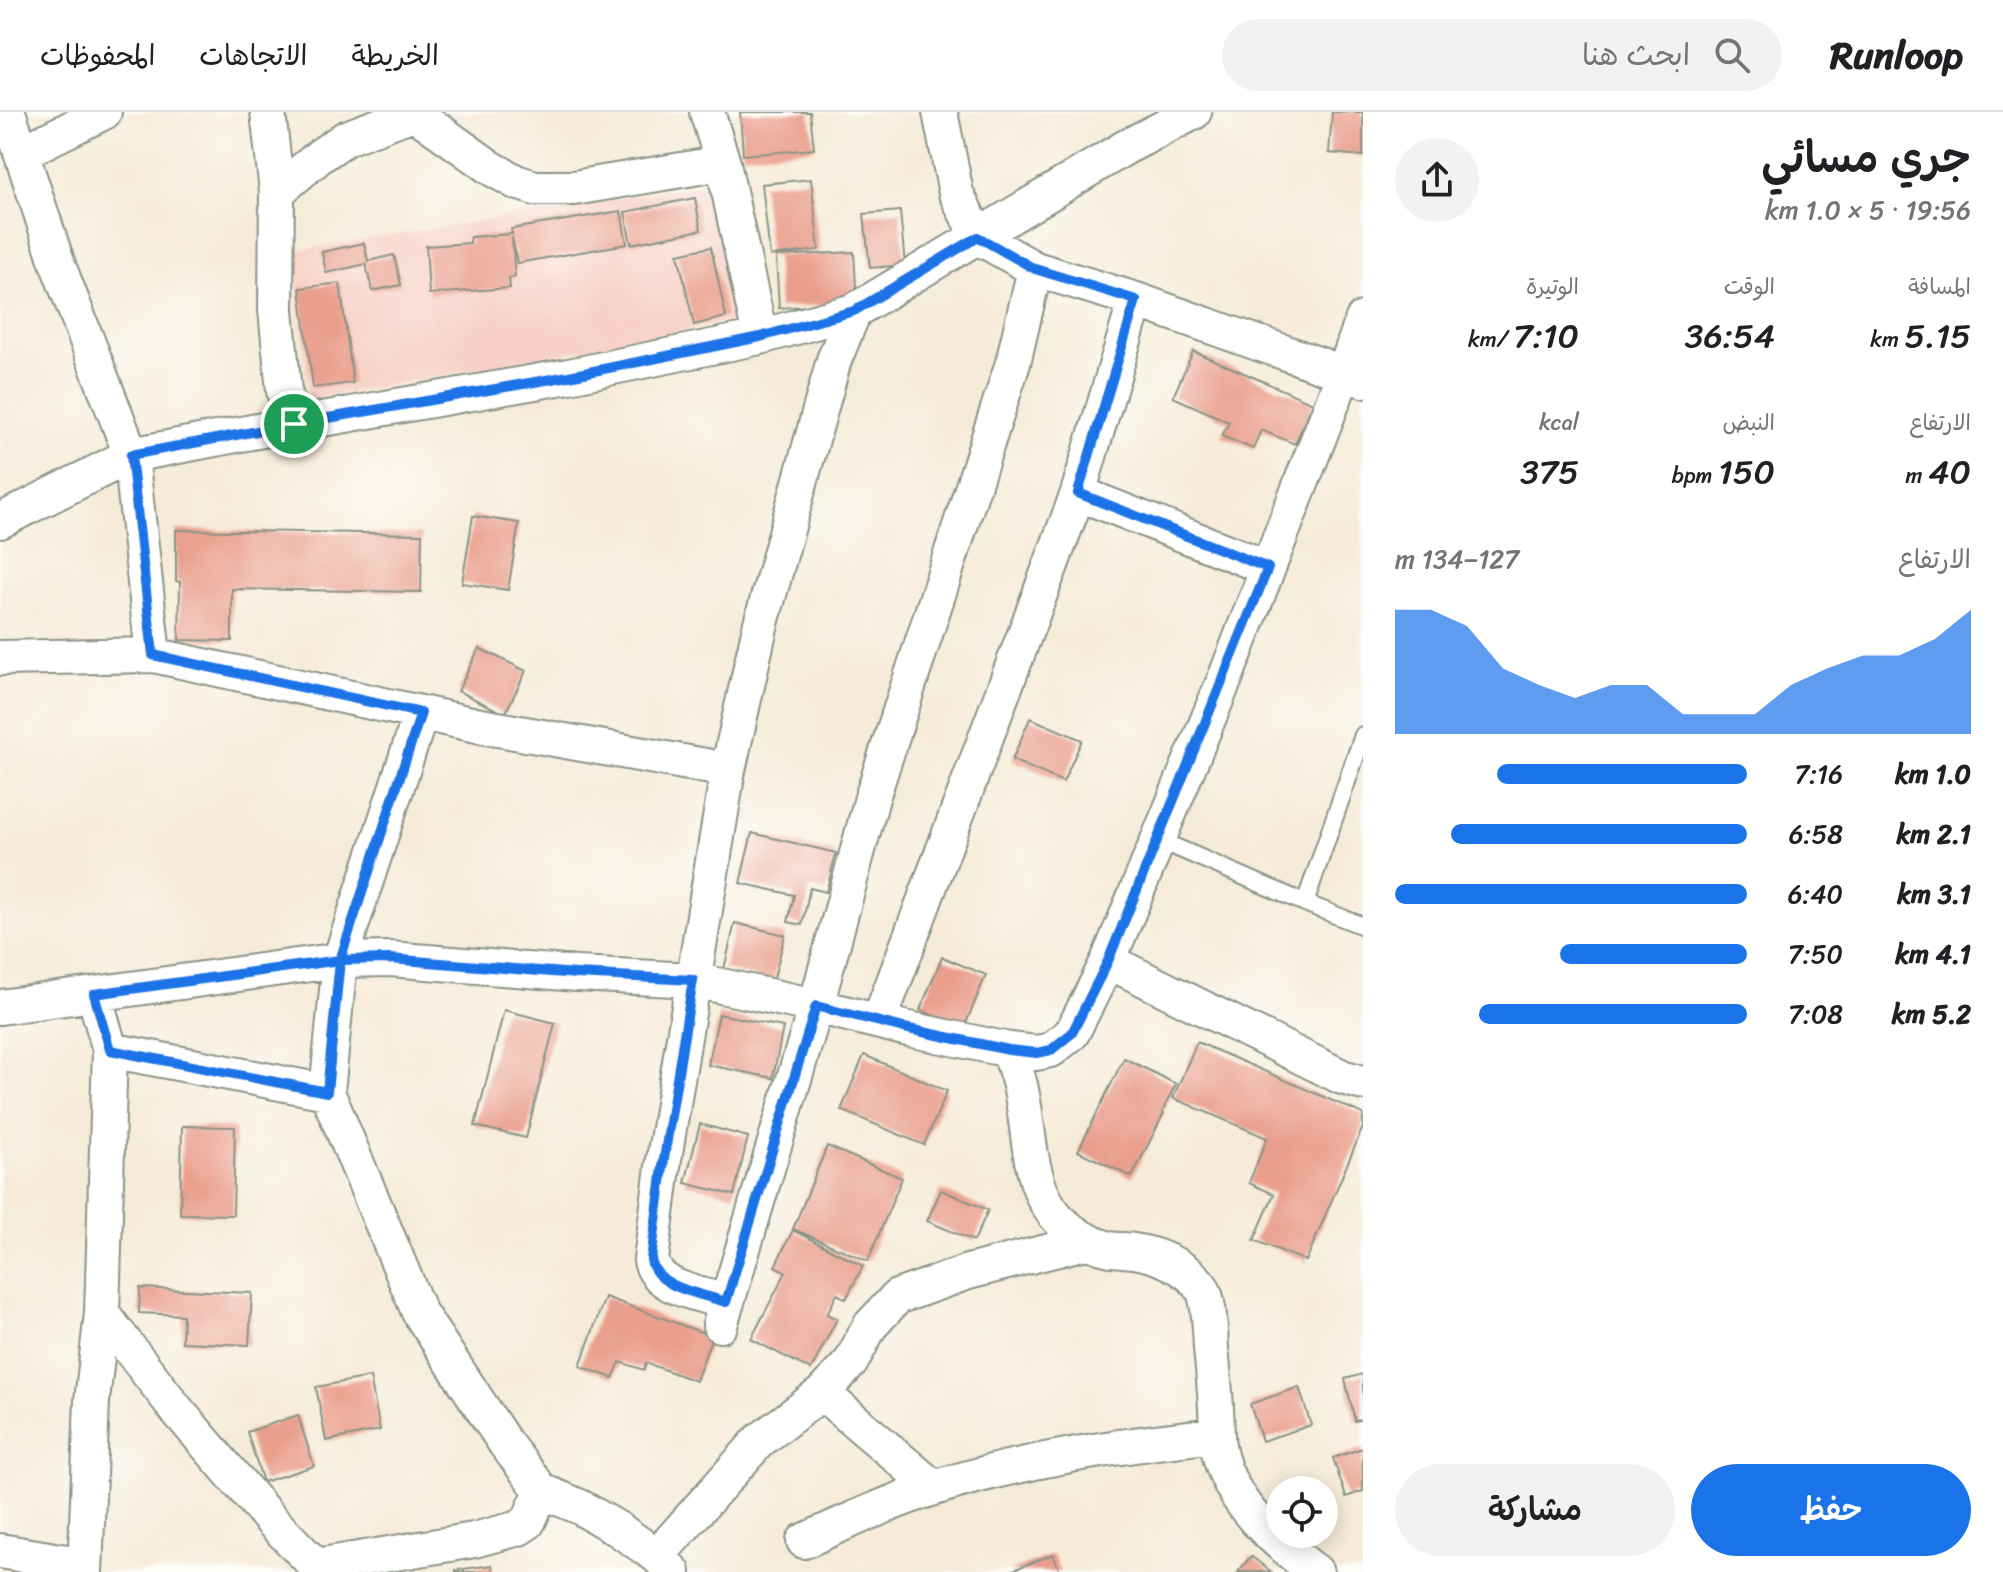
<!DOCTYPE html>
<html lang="ar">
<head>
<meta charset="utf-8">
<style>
	body { margin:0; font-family:Sriracha,"Playpen Sans Arabic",sans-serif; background:#f2f2f2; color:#202124; direction:rtl; height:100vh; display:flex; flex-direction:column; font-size:30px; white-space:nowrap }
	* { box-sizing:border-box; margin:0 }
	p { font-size:26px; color:#757577 }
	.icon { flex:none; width:44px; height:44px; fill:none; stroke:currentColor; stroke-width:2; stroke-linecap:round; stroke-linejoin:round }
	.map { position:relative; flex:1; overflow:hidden; direction:ltr }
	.sheet { display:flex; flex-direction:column; background:#fff; width:640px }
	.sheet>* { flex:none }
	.fabs { position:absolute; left:1266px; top:1364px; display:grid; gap:16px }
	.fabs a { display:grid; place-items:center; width:72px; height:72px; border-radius:50%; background:#fff; box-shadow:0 4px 20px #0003; font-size:40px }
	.pin { position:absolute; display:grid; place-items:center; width:68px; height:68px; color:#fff; margin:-34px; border:4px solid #fff; border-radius:50%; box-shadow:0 2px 8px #0007 }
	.round { display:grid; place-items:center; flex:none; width:84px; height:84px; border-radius:42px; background:#f2f2f2 }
	.summary { display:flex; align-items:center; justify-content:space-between; height:136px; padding:0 32px }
	h1 { font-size:44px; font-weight:600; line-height:60px }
	.stats { display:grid; grid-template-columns:repeat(3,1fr); gap:12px; height:136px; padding:8px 32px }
	.stats div { display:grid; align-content:center }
	.stats b { font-size:34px; font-weight:600 }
	.stats small { font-size:22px; font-weight:400 }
	.stats p { font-size:22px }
	.chart { height:224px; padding:16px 32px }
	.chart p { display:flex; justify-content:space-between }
	.chart svg { width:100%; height:144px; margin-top:8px; fill:#1a73e8; opacity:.7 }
	.primary-button { display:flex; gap:16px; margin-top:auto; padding:16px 32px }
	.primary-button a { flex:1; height:92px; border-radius:48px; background:#1a73e8; color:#fff; font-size:32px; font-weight:600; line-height:92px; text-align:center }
	.primary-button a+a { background:#f2f2f2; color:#202124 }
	ul { padding:0 32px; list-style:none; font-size:26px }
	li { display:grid; grid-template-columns:128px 96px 1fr; align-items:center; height:60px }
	li i { height:20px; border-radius:10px; background:#1a73e8 }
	header { display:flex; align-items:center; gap:48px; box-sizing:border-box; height:112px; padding:0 40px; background:#fff; border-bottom:2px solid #e0e0e0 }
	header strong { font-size:38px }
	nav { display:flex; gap:44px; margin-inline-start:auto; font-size:28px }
	.search { width:560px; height:72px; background:#f2f2f2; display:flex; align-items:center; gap:20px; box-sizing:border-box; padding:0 28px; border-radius:44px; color:#757577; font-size:30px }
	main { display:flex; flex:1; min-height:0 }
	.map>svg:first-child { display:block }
	.built { fill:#f7d1c7 }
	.building { fill:#ea9f8d }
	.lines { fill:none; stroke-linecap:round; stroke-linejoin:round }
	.lane-casing { stroke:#8a9486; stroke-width:20 }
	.street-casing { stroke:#8a9486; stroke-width:38 }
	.lane { stroke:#fff; stroke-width:16 }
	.street { stroke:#fff; stroke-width:34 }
	.route-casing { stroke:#fff; stroke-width:16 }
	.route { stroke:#1a73e8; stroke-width:10 }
</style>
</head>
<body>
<header>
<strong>Runloop</strong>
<div class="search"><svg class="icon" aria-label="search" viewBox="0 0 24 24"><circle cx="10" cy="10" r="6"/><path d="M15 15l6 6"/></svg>ابحث هنا</div>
<nav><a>الخريطة</a><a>الاتجاهات</a><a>المحفوظات</a></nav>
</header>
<main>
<section class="sheet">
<div class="summary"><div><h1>جري مسائي</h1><p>19:56 · 5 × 1.0 km</p></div><a class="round"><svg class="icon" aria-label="share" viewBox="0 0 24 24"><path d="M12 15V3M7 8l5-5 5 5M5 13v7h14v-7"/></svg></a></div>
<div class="stats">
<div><p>المسافة</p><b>5.15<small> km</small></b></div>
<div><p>الوقت</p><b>36:54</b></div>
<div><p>الوتيرة</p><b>7:10<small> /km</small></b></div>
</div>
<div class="stats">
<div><p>الارتفاع</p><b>40<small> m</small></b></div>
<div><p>النبض</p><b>150<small> bpm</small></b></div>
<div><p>kcal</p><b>375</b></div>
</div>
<div class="chart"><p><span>الارتفاع</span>127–134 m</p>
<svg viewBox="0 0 160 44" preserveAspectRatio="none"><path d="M0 44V6L10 6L20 11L30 24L40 29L50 33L60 29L70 29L80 38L90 38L100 38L110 29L120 24L130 20L140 20L150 15L160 6V44z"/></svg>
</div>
<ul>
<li><b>1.0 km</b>7:16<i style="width:71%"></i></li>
<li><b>2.1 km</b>6:58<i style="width:84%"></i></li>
<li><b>3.1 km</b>6:40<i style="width:100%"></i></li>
<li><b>4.1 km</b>7:50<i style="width:53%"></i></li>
<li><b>5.2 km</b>7:08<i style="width:76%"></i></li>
</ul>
<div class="primary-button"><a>حفظ</a><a>مشاركة</a></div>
</section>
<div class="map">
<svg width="1363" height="1460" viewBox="0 0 1363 1460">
	<rect width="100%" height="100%" fill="#fdfcf7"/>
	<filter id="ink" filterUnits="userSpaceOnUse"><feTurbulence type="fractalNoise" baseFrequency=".0125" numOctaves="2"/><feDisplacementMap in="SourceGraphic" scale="16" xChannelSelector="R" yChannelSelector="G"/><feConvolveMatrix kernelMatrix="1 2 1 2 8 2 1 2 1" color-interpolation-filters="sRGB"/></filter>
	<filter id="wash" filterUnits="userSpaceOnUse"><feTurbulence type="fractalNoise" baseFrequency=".006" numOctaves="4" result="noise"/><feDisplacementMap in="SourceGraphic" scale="32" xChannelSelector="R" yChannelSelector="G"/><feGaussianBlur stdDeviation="1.8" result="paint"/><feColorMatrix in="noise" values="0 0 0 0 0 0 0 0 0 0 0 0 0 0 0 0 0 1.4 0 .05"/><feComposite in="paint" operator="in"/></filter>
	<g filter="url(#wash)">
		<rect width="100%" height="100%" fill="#f6ebd8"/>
		<path class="built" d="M708,72l34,136 -434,80 -13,-149z"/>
		<g id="blocks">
			<path class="building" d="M740,0h70l4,37 -71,6z
				M1332,0h31v44l-34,-3z
				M811,67l8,71 -49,6 -8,-72z
				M695,86l6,32 -70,14 -6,-32z
				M621,99l6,33 -110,19 -5,-26 3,40 -6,1 1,10 -81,6 -3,-48 44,-3v-6l42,-3 -1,-5z
				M900,99l5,54 -35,3 -6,-54z
				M364,131l4,18 26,-6 7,30 -29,6 -6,-27 -40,9 -4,-21z
				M711,135l15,70 -32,8 -16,-71z
				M854,140l3,51 -78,5 -3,-52z
				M340,171l13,100 -40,5 -13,-100z
				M1193,239l120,52 -18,41 -34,-14 -8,19 -31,-13 7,-14 -56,-25z
				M473,404l46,7 -11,67 -46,-7z
				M176,418l246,4 -1,58 -189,-3v52l-53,-1 1,-58 -4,-1z
				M479,536l47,23 -21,43 -47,-23z
				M1030,606l52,22 -19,42 -51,-22z
				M752,721l84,20 -10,39 -16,-4 -8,37 -14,-3 6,-27 -54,-12z
				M735,811l50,12 -12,47 -49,-13z
				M942,845l44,18 -22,53 -44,-18z
				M504,898l51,13 -29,115 -51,-12z
				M719,902l64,13 -10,51 -65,-13z
				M1197,930l166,72v13l-57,134 -52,-21 20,-46 -25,-11 18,-45 -94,-40z
				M864,943l83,36 -23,54 -83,-35z
				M1124,946l52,26 -14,28 2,1 -32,64 -54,-26z
				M700,1012l48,13 -14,58 -49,-12z
				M182,1014l53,1 -2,88 -53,-1z
				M827,1034l75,32 -34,83 -75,-32z
				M941,1078l47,20 -14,31 -47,-20z
				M793,1118l70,36 -17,33 -9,-5 -10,20 10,5 -26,51 -60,-31 35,-67 -11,-6z
				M140,1176l112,5 -3,52 -67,-3 1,-27 -44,-2z
				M605,1185l107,39 -16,45 -50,-18 -2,7 -24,-8 -7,16 -33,-12z
				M1363,1262v45l-8,2 -10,-42z
				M370,1265l10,53 -54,11 -10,-54z
				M1299,1275l12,38 -49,16 -12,-37z
				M298,1303l16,51 -51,16 -16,-50z
				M1363,1336v43l-17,6 -13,-39z
				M1053,1442l7,18h-52z
				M1251,1444l20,16h-33z
				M492,1453l1,7h-37v-2z"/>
		</g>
	</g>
	<g filter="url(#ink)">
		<use href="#blocks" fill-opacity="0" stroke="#8a9486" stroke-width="2"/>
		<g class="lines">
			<defs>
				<path id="lane" d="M1159,728l146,63 58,23
					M1305,791l58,-168"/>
				<path id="street" d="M8,0l50,153 73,190 22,200
					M268,0l9,80 -1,118 8,81 10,33
					M707,0l16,51 37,174
					M940,0l16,81 22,44 57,32 101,31 227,80
					M414,1l77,55 25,14 19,6h39l149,-25
					M21,41l83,-41
					M277,80l44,-37 25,-17 70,-26
					M1078,381l190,75
					M0,409l131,-66 163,-31 275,-48 191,-39 94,-26 272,-164 68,-35
					M0,546l153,-3 328,71 247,44
					M1108,849l234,116 21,6
					M0,895l340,-47 50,-1 187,15 116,6 123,26 88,22 105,22 28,3 14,-3 21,-17 36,-72 118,-285 118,-303 19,-54
					M879,909l199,-528 58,-193
					M110,938l217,42 92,220 86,131 37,48 38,16 38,22 39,27 16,16
					M1009,938c4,12 8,24 11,35 9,38 7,78 24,113 12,25 39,45 66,51 8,1 16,1 24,2 25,4 54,16 68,37 8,13 8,45 9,60 2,20 4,41 5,61 1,14 0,29 3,43 13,54 54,88 97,120
					M327,980l13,-132 81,-247
					M726,1190c-24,-8 -70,-13 -75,-42l13,-101 64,-389 32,-143 54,-195 20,-72 20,-49
					M102,1201l74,96 95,111 51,52
					M720,1213l96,-319 56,-208 141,-435 22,-94
					M822,1281l112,95
					M804,1429c43,-19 85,-39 130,-53 93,-29 187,-43 283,-53
					M0,1439l85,14
					M657,1444l102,-115 63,-48 29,-31 19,-36 27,-29 71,-25 121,-31
					M316,1454l158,-26 45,-12 9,-6 14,-31
					M85,1460l7,-171 10,-88 8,-263 -16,-56"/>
			</defs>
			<use href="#lane" class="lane-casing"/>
			<use href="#street" class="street-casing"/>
			<use href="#lane" class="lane"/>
			<use href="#street" class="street"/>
		</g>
	</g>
	<g class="lines" filter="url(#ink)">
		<defs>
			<path id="route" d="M294,312l-163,31 22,200 268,58 -81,247 -246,34 16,56 217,42 13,-132 50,-1 187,15 116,6 -29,179 -13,101c5,28 51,34 75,42l90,-296 88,22 105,22 28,3 14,-3 21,-17 36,-72 160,-393 -190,-75 58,-193 -101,-31 -57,-32 -124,74 -94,26 -191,39 -275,48"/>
		</defs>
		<use href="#route" class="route-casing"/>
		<use href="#route" class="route"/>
	</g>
</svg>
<div class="fabs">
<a><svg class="icon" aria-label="locate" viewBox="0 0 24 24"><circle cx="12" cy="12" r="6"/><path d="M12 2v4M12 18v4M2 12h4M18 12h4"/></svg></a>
</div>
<div class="pin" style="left:294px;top:312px;background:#1e9e55"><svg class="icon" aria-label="arrive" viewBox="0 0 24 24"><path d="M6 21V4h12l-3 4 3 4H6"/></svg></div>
</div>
</main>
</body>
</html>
